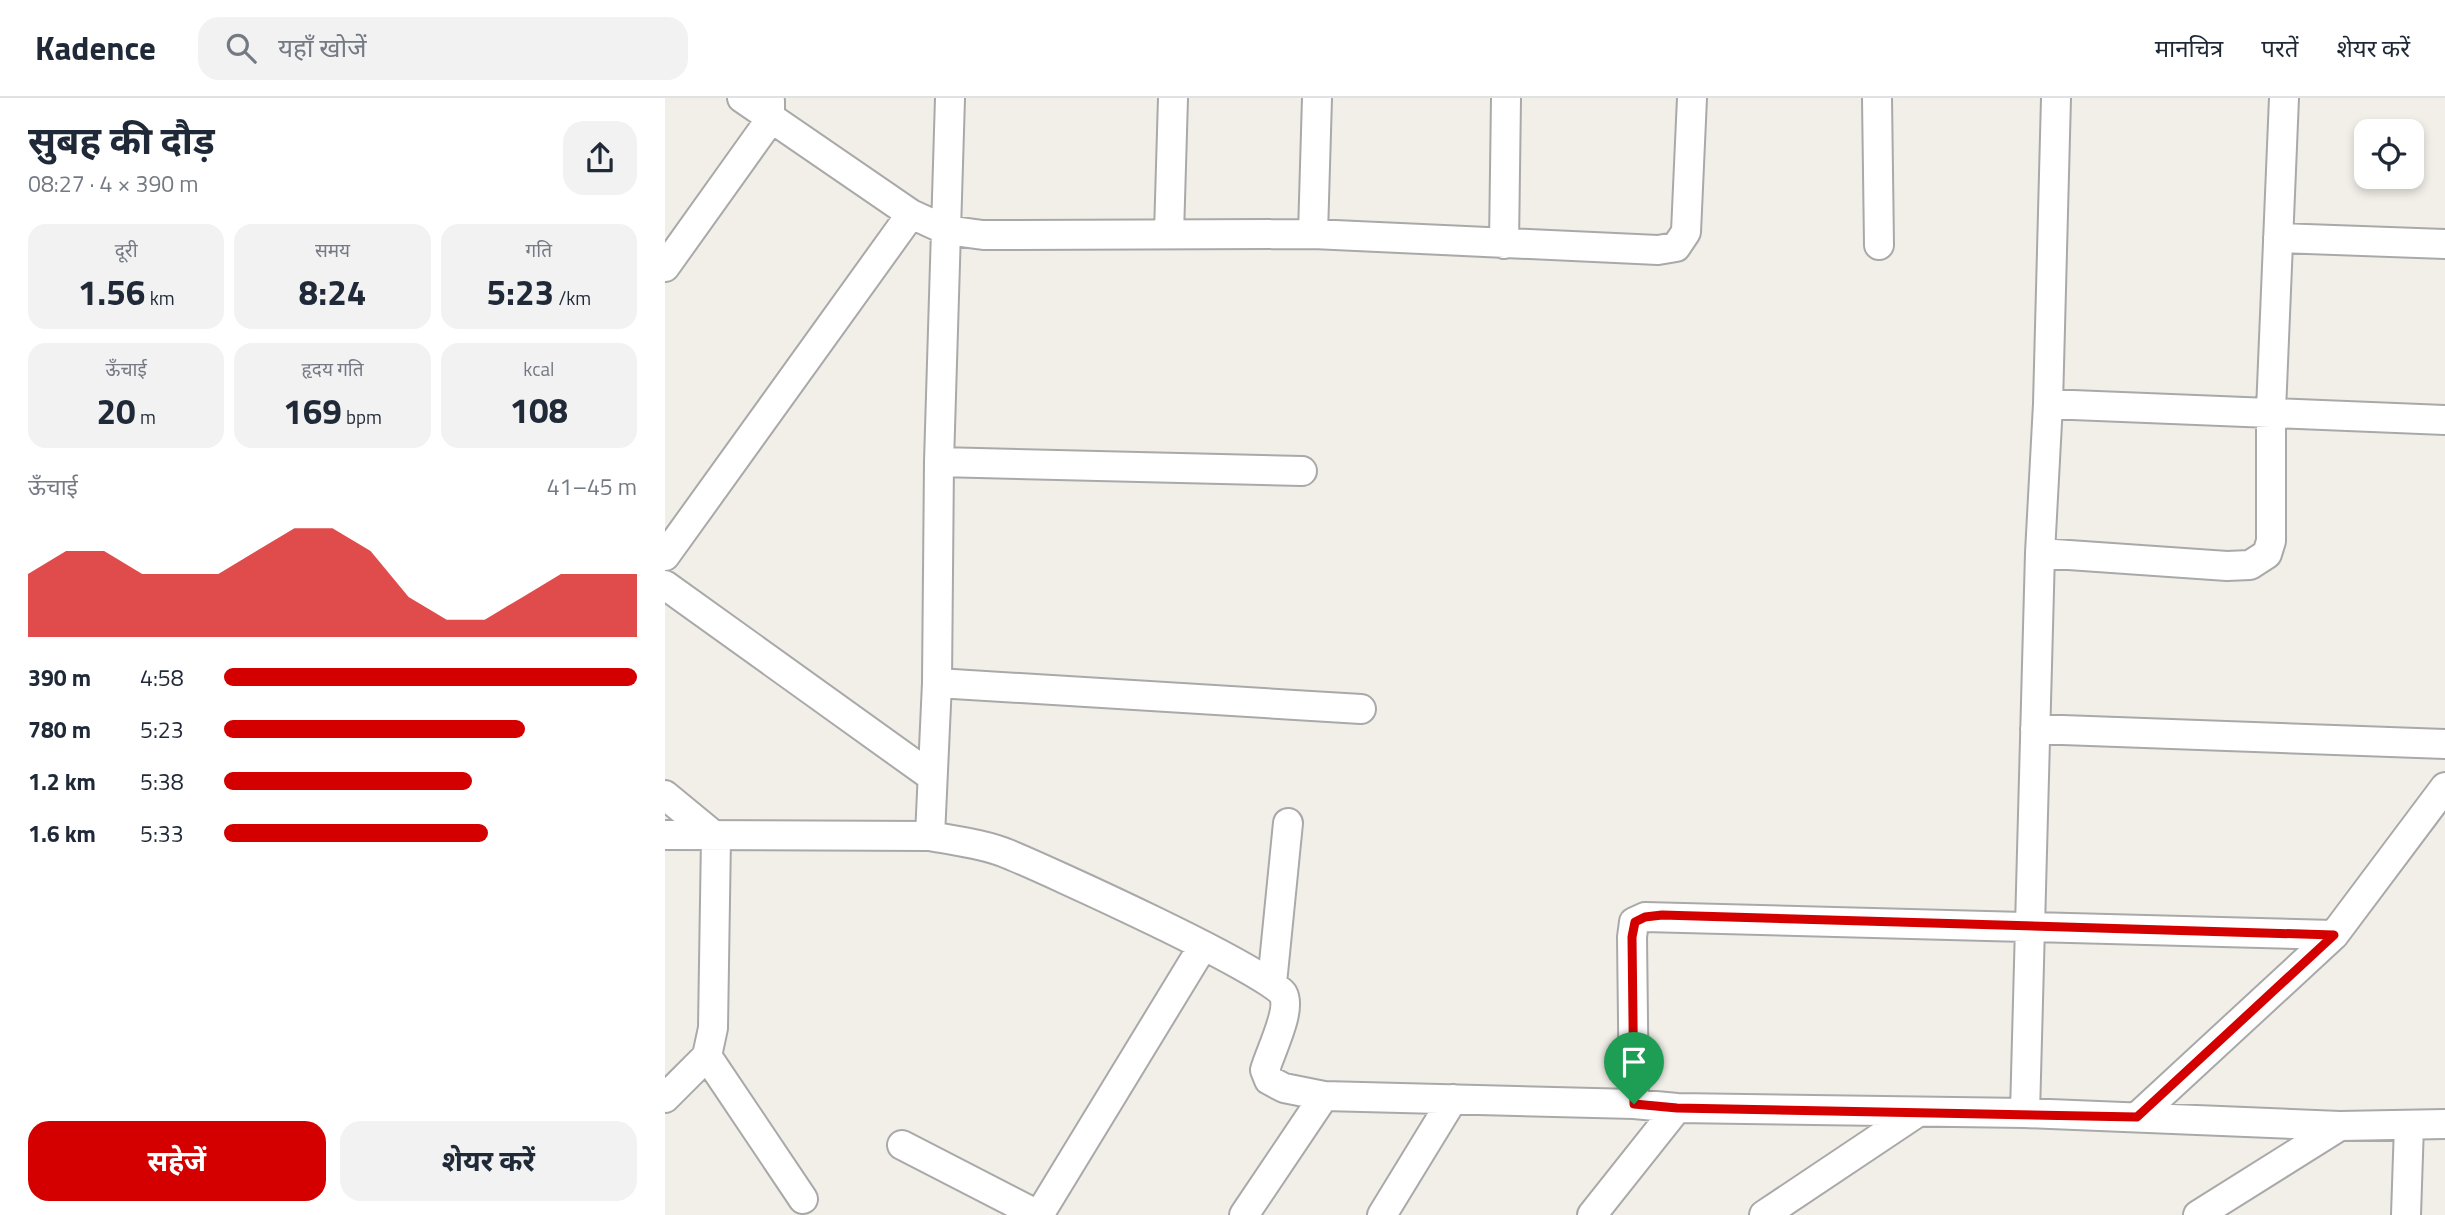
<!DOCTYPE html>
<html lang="hi">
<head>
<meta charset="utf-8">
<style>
	body { margin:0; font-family:"Titillium Web","Noto Sans Devanagari",sans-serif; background:#f2f2f3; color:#1f2937; height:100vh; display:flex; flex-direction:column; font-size:26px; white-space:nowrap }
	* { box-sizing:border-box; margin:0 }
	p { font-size:23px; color:#747a83 }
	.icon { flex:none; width:38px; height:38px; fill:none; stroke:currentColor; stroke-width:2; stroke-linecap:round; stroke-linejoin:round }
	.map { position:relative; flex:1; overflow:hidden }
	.panel { display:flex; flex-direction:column; background:#fff; width:665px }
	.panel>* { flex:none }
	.buttons { position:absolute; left:1689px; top:21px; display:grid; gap:14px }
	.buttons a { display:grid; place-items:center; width:70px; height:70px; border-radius:14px; background:#fff; box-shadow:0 4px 10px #0003; font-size:35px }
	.pin { position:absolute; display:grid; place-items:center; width:60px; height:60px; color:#fff; margin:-72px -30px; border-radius:50% 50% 50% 0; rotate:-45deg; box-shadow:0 0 7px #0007 }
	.pin .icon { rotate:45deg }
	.round { display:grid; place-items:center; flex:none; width:74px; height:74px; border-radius:21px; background:#f2f2f3 }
	.headline { display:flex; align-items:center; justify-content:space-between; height:119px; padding:0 28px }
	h1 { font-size:38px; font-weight:700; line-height:52px }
	.metrics { display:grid; grid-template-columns:repeat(3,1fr); gap:10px; height:119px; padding:7px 28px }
	.metrics div { display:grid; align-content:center; border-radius:18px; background:#f2f2f3; text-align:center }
	.metrics b { font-size:35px; font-weight:700 }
	.metrics small { font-size:19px; font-weight:400 }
	.metrics p { font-size:19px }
	.chart { height:196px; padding:14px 28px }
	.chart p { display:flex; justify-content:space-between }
	.chart svg { width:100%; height:126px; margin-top:7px; fill:#d40000; opacity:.7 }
	.primary-button { display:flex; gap:14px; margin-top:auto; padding:14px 28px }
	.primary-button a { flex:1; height:80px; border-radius:21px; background:#d40000; color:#fff; font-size:28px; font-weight:700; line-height:80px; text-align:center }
	.primary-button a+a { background:#f2f2f3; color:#1f2937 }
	ul { padding:0 28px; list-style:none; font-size:23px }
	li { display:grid; grid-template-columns:112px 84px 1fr; align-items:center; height:52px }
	li i { height:18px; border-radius:9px; background:#d40000 }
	header { display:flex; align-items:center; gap:42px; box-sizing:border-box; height:98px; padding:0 35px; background:#fff; border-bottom:2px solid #e0e1e3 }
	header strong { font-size:33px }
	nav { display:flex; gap:38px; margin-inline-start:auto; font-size:24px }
	.search { width:490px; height:63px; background:#f2f2f3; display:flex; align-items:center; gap:18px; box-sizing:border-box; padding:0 24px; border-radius:21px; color:#747a83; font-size:26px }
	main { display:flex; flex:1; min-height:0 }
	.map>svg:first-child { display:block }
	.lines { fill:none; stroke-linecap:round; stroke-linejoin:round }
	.street-casing { stroke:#a9a9a9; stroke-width:32 }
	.street { stroke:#fff; stroke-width:28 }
	.route-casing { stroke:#fff; stroke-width:14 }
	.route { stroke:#d40000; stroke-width:9 }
</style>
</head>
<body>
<header>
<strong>Kadence</strong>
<div class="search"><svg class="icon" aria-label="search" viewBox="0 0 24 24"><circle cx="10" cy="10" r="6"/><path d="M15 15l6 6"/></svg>यहाँ खोजें</div>
<nav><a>मानचित्र</a><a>परतें</a><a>शेयर करें</a></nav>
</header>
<main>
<section class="panel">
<div class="headline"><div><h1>सुबह की दौड़</h1><p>08:27 · 4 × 390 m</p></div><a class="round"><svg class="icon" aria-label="share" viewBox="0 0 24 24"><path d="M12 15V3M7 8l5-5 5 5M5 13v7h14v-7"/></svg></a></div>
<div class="metrics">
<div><p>दूरी</p><b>1.56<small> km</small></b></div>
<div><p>समय</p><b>8:24</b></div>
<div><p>गति</p><b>5:23<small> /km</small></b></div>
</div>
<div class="metrics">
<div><p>ऊँचाई</p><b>20<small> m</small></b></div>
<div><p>हृदय गति</p><b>169<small> bpm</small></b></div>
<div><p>kcal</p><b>108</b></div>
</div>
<div class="chart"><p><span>ऊँचाई</span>41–45 m</p>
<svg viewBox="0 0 160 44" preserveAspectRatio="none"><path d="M0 44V22L10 14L20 14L30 22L40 22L50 22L60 14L70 6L80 6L90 14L100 30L110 38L120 38L130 30L140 22L150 22L160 22V44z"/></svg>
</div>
<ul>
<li><b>390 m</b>4:58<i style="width:100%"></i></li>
<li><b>780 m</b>5:23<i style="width:73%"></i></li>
<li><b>1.2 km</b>5:38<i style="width:60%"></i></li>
<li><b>1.6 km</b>5:33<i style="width:64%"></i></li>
</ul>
<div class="primary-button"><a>सहेजें</a><a>शेयर करें</a></div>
</section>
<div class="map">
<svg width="1780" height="1117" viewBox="0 0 1780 1117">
	<rect width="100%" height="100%" fill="#f2efe9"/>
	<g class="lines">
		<defs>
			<path id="street" d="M77,0l169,116 35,16 37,5 330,-1 345,16 18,-3 10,-15 6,-134
				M1212,0l2,147
				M504,136l4,-136
				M648,136l4,-136
				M1613,140l167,6
				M839,146l2,-146
				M0,169l105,-147v-19
				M1383,306l397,16
				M274,364l363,9
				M1375,455l187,13 23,-1 17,-11 4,-13v-130l13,-313
				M0,458l246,-342
				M0,487l266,191
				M272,585l424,26
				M1370,631l410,15
				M0,697l51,42 -3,191 -6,28 -42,42
				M0,737l265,1 7,-153 2,-221 11,-364
				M265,738c26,5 54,8 78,18 39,16 261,117 275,140 9,16 -13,58 -18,76l4,10 15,8 40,8 310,8 43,4 348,5 15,-560 8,-149 8,-306
				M607,885l16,-160
				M42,958l96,143
				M969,1006l-2,-167 2,-15 11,-5 689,18
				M1360,1015l315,13 105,-2
				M1472,1019l197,-182 111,-148
				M237,1047l136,70
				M374,1117l164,-269
				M579,1117l80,-119
				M717,1117l71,-116
				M927,1117l85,-107
				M1099,1117l154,-103
				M1533,1117l142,-89
				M1741,1117l3,-90"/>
		</defs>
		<use href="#street" class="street-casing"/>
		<use href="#street" class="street"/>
	</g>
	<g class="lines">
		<defs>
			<path id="route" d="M997,817l672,20 -197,182 -460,-9 -43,-4 -2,-167 3,-15 10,-5z"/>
		</defs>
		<use href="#route" class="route-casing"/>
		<use href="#route" class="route"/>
	</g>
</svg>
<div class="buttons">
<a><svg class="icon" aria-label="locate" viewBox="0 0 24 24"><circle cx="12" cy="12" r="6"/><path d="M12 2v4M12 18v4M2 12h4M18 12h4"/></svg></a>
</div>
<div class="pin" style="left:969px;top:1006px;background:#1e9e55"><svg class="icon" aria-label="arrive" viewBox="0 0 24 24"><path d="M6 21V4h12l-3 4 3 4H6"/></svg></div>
</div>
</main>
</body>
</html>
